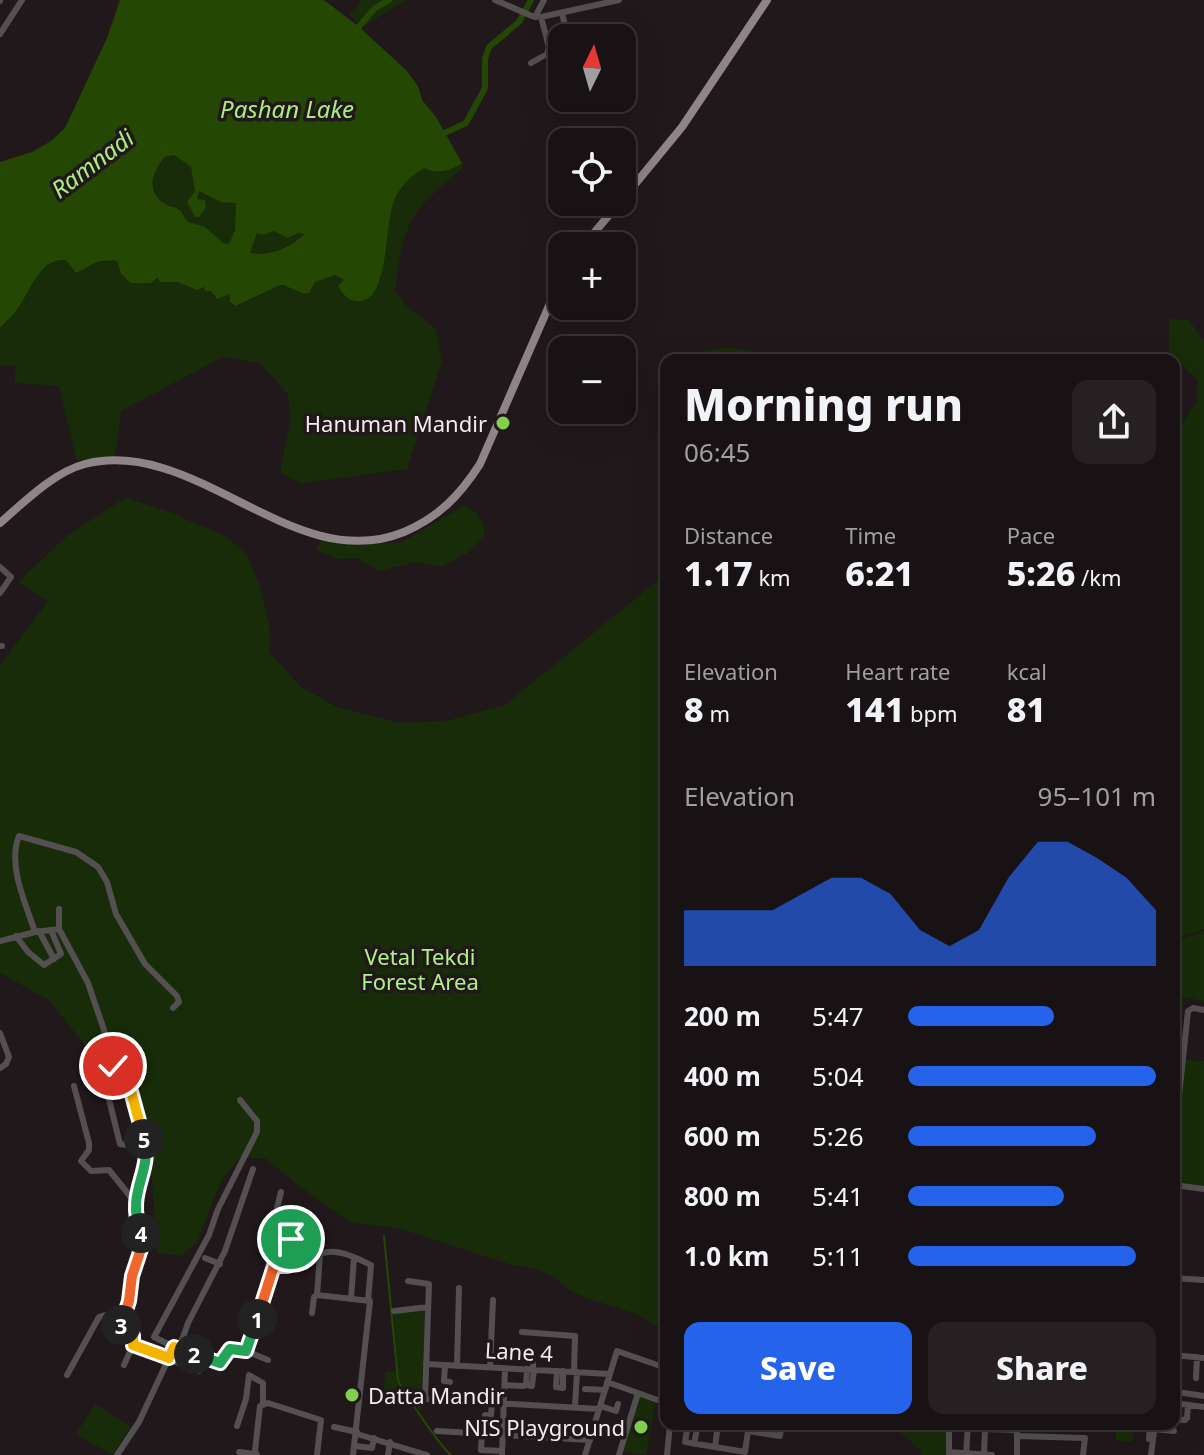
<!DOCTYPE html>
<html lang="en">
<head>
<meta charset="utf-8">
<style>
	body { margin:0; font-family:"Noto Sans",sans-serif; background:#262022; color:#f1f3f6; height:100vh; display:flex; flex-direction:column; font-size:30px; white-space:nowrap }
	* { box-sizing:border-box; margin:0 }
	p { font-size:26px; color:#9f9ea0 }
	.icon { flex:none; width:44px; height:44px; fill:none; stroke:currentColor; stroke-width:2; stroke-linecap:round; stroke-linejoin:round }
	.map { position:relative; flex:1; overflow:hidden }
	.side { position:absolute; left:660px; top:354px; width:520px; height:1076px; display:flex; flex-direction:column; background:#191215; border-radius:16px; box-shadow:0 8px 32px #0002,0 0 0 2px #373234 }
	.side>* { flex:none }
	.needle { width:52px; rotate:5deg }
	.controls { position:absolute; left:548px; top:24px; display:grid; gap:16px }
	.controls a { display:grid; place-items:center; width:88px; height:88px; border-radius:16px; background:#191215; box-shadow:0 8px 32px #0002,0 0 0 2px #373234; font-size:40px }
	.pin { position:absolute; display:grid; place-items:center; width:68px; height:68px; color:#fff; margin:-34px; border:4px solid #fff; border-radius:50%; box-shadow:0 2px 8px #0007 }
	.km { position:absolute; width:40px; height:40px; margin:-20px; border-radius:50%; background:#222; color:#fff; font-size:22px; line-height:40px; text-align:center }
	.round { display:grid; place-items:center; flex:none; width:84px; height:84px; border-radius:16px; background:#262022 }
	.overview { display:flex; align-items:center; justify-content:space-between; height:136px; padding:0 24px }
	h1 { font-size:44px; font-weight:800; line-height:60px }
	.figures { display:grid; grid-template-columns:repeat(3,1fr); gap:12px; height:136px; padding:8px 24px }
	.figures div { display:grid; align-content:center }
	.figures b { font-size:34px; font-weight:800 }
	.figures small { font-size:22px; font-weight:400 }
	.figures p { font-size:22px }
	.chart { height:224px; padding:16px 24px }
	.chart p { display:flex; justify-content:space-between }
	.chart svg { width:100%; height:144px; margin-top:8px; fill:#2563eb; opacity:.7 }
	.action { display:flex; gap:16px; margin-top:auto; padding:16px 24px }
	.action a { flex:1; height:92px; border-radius:16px; background:#2563eb; color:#fff; font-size:32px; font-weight:800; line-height:92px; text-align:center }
	.action a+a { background:#262022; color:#f1f3f6 }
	ul { padding:0 24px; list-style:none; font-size:26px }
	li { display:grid; grid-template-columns:128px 96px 1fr; align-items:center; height:60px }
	li i { height:20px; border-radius:10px; background:#2563eb }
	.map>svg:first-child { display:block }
	.green { fill:#182c09 }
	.water { fill:#244704; fill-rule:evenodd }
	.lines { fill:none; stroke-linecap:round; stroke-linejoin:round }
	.stream { stroke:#244704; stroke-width:2 }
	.river { stroke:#244704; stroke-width:6 }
	.minor { stroke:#545052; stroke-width:6 }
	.major { stroke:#8e8489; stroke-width:8 }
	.split-1-casing { stroke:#fff; stroke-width:16 }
	.split-2-casing { stroke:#fff; stroke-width:16 }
	.split-3-casing { stroke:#fff; stroke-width:16 }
	.split-4-casing { stroke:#fff; stroke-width:16 }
	.split-5-casing { stroke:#fff; stroke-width:16 }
	.split-6-casing { stroke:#fff; stroke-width:16 }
	.split-1 { stroke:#f0652b; stroke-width:10 }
	.split-2 { stroke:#22a559; stroke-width:10 }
	.split-3 { stroke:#f5b400; stroke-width:10 }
	.split-4 { stroke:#f0652b; stroke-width:10 }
	.split-5 { stroke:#22a559; stroke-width:10 }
	.split-6 { stroke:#f5b400; stroke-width:10 }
	.poi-dot { fill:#84d04e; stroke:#21181c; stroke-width:3 }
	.labels { text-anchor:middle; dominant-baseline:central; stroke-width:7; stroke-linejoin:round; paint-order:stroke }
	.poi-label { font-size:22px; fill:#f2ecef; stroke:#21181c; text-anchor:end }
	.park-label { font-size:22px; fill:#aff286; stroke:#21181c }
	.street-label { font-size:22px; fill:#f2ecef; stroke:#21181c }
	.water-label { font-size:24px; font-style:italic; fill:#aaec80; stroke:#21181c }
</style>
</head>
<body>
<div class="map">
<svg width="1204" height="1455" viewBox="0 0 1204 1455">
	<rect width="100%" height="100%" fill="#21181c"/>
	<path class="green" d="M361,0h45l-44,27 -13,-13 7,-5z
		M174,155l17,12 4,24 -7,12 7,14 6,-17 -5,-3 2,-7 10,6 28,7 -1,27 -6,14 -6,-1 -16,-14 -19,-7 -8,-13 -20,-8 -6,-11 -1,-17 12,-16z
		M460,163h2l1,5c-20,17 -45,35 -55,60 -8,18 -10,41 -13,61l10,16 31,24 6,32 -35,108 -105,14 -22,-10 11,-56 -3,-23 -29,-31 -36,-6 -102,54 -6,45 -38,5 -18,-75 -45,-3 2,-17 -16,-1v-37l16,-16 23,-41 18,-11h9l20,9c11,-9 17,-8 31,-8l4,13 6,4 24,5 9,-5 1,4h16l20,8 7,-3 13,12 13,-5 1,12h3l44,-20c11,-2 20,10 31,7l6,-11 20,-7 10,5 36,1c3,-35 4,-76 27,-104 4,-3 11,-6 16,-9 10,6 28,3 36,-5z
		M274,231l11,4 21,-2c-18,14 -32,22 -56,20l7,-21z
		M1169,319l20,1 15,22v587l-23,8 -7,-2v-499l23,-35v-22l-28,-25z
		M728,347l34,6 9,7h-83l5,-7z
		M125,498l42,13 58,25 22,18 11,27 11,43 1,29 31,34 36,20 64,16 45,-2 59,-16 161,-131v758l-29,-18 -51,-16 -18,-9 -16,-13 -16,-7 -24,-4 -114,-37 -46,-5 -57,-40 -28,-24 -26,-2 -20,24 -23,60 -17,15 -24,-3 -5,-75 -26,-75 -29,-43 -48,-60 -49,-27v-308l48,-64 -30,-19 50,-47z
		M465,505c14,8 18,15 20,31l-16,16 -28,15 -26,-5 -36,9 -22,-13 -19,1 -22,-9 6,-11 38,6 42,-3z
		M1204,931v70l-21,-4 -9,110v-171l7,3z
		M1184,1060l20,1v127l-30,-4z
		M425,1310l-4,100 -1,1 -20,-25 -13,9 -3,-2 1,-21 13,-1 -5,-58z
		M638,1396l18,6 -10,53 -22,-4z
		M95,1404l36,23 -19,28 -36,-21z
		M890,1424h58l-1,31h-26v-5z
		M1117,1424h17l-2,18 -17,-2z"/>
	<path class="water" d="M120,0h204l34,26 48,44 12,16 4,14 14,17 26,46c-9,7 -27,12 -38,5 -14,9 -25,18 -31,36 -8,23 -5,93 -31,97 -12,2 -18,-5 -24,-15l6,-6 -9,-5 -20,7 -6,11 -5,1 -21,-9 -5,1 -43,20 -5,-4v-8l-13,5 -7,-8h-5l-1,-4 -7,3 -20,-8h-16l-4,-4 -6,5h-20l-10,-9 -4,-13c-21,-2 -23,4 -41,12l-10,-13c-27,-2 -35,30 -48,48 -5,8 -12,13 -18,20v-166l32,-10 19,-11 14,-13 42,-90zM174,155l17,12 4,24 -8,11 8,15h4l7,-9 -1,-8 -8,-1 2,-8 22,11 15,1 -1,27 -6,14 -6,-1 -18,-16 -17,-5c-3,-3 -4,-7 -7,-11 -3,-4 -12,-4 -17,-8 -19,-13 -11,-33 1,-46zM274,231l13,7 11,-5 7,1c-17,14 -32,22 -55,19l7,-20 5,2z"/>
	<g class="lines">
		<path class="stream" d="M384,1236l14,144c4,10 45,70 53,75"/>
		<path class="river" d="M356,30l18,-21 15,-9
			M438,136l28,-13 19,-35v-29l4,-12 30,-25 12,-22"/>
		<path class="minor" d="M495,0l37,16 9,1 78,-17
			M0,1v-1
			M562,13l6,25
			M535,17l9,-17
			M0,34l22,-34
			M531,63l16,-9 2,-7 -8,-30
			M0,567l11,10 -11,16
			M0,646h2
			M59,909v20l29,54 16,47 6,28 10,17 9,9 17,66 -12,51 2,19 7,23 -22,81 12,12v9
			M59,929l-24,3c-9,-28 -28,-67 -16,-96l57,16 22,15 9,15 9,32 29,50 32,32 2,6 -6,6
			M39,931l15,28
			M16,936l12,16 16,13 17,-11 -10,-24
			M0,941l35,-9
			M0,1033l9,24 -3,7 -6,4
			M74,1086l15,57v7l-8,11 10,10 18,-1 25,31
			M106,1087l14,57 26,4
			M1174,1143l14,-132 5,-3 11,2
			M1174,1185l30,4
			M205,1258l15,6
			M1174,1278l30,2
			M408,1281l21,3 -4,115 174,10
			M317,1295l53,6 -17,154
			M351,1299l3,-41
			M394,1311l34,-4
			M312,1313l2,-16 3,-2 3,-41c17,-7 36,4 51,11l-3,36
			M522,1332l53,4 -1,36
			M174,1347l-20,-10 55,-102 9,-26 39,-77v-11l-17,-21
			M179,1349l9,-26 37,-72 28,-82
			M246,1351l22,9
			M1174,1355l30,3
			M426,1364l184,10
			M124,1365l9,-20 66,26
			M445,1365l-1,16 6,1
			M457,1366l2,-78
			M490,1367l3,-67
			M527,1369l-1,16 6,1 2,-16
			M533,1370v-17
			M557,1371l-1,16 7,1v-17
			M67,1375l32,-58 6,-2 17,7
			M1196,1378l1,-21
			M607,1382l59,21
			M1174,1382h5
			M505,1385l18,1
			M585,1389l20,1
			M1174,1403l30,4
			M1176,1403l1,-11 27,4
			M600,1406l16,5 2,-7
			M575,1407l2,-35
			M485,1415l6,1 1,-14
			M1187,1418l1,-13
			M1174,1419l11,1
			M688,1424l-3,18 60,10
			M735,1424l14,2
			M1017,1424v31
			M237,1426l9,-27 3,-24 14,8v20
			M334,1427l23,5
			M1154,1429l20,2
			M437,1431l153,9
			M748,1431l32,5 2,-12
			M482,1433l-1,17 21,1
			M357,1434l70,21
			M1017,1436l68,2 -2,17
			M1149,1439l1,-15
			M694,1444l4,-20
			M355,1446l17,2 2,-10
			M715,1447l3,-23
			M239,1452l16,2
			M745,1452l4,-28
			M949,1452l43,3
			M117,1455l22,-33 35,-75 46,16 10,-14 16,2 28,-85h13l3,-9v-22c-19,-19 -15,-17 -9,-43
			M257,1455l-2,-4 5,-45 8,-3 53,17 -4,35
			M388,1455l2,-13
			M502,1455l3,-87
			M585,1455l32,-104 49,17
			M619,1455l19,-62
			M667,1455l3,-31
			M949,1455v-31
			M966,1455l2,-31
			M984,1455l1,-26 32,1
			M1151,1455l4,-31"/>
		<path class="major" d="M622,200l60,-73 85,-127
			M583,246l37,-44
			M0,523c24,-21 54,-51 85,-59 111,-28 209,113 319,68 35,-15 56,-37 76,-68l82,-188"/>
	</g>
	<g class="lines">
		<defs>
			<path id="split-1" d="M257,1319l17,-53h13l1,-3 3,-24"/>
			<path id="split-2" d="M194,1354l26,9 10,-14 16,2 11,-32"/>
			<path id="split-3" d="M121,1325l12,10v10l36,13 5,-11 20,7"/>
			<path id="split-4" d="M121,1325l8,-24 3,-25 11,-33 -2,-10"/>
			<path id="split-5" d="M141,1233c-16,-42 12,-60 3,-94"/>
			<path id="split-6" d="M113,1066l16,18 15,55"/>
		</defs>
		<use href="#split-1" class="split-1-casing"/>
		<use href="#split-2" class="split-2-casing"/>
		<use href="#split-3" class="split-3-casing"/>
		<use href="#split-4" class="split-4-casing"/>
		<use href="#split-5" class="split-5-casing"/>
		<use href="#split-6" class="split-6-casing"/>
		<use href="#split-1" class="split-1"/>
		<use href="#split-2" class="split-2"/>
		<use href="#split-3" class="split-3"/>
		<use href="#split-4" class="split-4"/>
		<use href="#split-5" class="split-5"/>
		<use href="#split-6" class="split-6"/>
	</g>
	<g class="poi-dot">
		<circle cx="503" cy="423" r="8"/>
		<circle cx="352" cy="1395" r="8"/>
		<circle cx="641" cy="1427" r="8"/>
	</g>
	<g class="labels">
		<g class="poi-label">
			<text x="487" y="423">Hanuman Mandir</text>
			<text x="368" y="1395" text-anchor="start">Datta Mandir</text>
			<text x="625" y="1427">NIS Playground</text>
		</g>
		<g class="park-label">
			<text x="420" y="956">Vetal Tekdi<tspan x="420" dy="25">Forest Area</tspan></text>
		</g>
		<g class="street-label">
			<text transform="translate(519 1351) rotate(3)">Lane 4</text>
		</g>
		<g class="water-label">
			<text x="287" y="108">Pashan Lake</text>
			<text transform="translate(92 163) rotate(-37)">Ramnadi</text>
		</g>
	</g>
</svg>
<div class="controls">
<a><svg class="needle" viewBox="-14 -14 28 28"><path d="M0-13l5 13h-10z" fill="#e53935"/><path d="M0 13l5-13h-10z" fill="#9f9ea0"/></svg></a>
<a><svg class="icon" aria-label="locate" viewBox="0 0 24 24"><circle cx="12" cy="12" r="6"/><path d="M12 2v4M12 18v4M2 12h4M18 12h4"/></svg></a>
<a>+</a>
<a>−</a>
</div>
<div class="pin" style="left:291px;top:1239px;background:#1e9e55"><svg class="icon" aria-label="arrive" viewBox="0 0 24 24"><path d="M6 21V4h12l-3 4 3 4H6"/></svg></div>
<div class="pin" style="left:113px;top:1066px;background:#d93025"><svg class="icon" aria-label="check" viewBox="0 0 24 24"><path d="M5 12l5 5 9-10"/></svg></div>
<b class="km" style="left:257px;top:1319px">1</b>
<b class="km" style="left:194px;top:1354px">2</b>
<b class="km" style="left:121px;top:1325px">3</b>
<b class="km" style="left:141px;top:1233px">4</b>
<b class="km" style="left:144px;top:1139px">5</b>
<section class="side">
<div class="overview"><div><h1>Morning run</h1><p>06:45</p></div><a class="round"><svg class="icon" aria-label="share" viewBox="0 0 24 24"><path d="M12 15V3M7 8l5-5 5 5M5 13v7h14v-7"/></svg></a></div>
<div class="figures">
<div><p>Distance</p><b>1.17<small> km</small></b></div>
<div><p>Time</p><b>6:21</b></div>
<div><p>Pace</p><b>5:26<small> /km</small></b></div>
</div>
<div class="figures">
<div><p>Elevation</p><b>8<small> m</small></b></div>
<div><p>Heart rate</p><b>141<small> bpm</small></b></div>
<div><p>kcal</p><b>81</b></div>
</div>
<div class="chart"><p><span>Elevation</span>95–101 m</p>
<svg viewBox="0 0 160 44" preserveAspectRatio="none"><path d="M0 44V27L10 27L20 27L30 27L40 22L50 17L60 17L70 22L80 33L90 38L100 33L110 17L120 6L130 6L140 11L150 17L160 27V44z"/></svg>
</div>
<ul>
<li><b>200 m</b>5:47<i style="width:59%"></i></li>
<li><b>400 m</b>5:04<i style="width:100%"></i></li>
<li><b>600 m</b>5:26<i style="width:76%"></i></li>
<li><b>800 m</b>5:41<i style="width:63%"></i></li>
<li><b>1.0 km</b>5:11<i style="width:92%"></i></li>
</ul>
<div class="action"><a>Save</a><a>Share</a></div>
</section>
</div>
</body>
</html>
